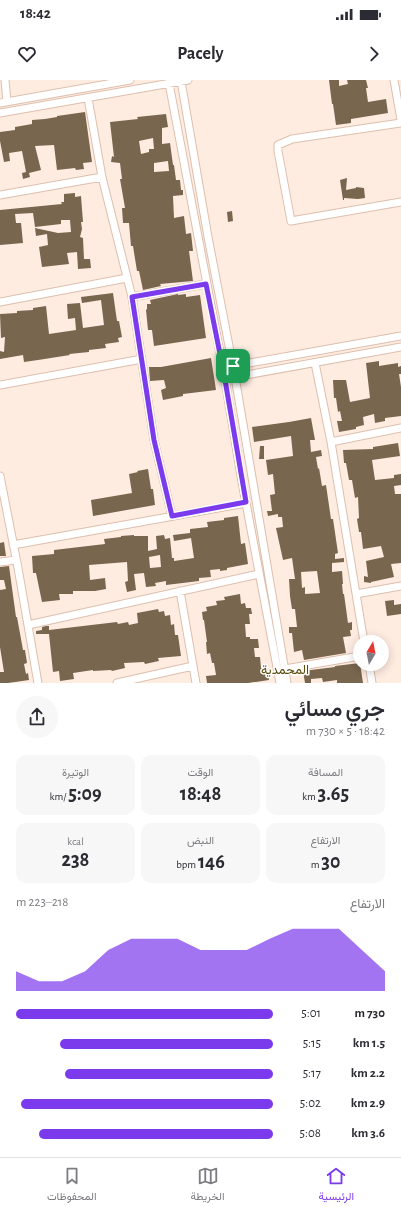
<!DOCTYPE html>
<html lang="ar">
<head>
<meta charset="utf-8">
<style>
	body { margin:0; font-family:"Alegreya Sans",Vazirmatn,sans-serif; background:#f7f7f7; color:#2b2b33; direction:rtl; height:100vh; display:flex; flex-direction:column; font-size:15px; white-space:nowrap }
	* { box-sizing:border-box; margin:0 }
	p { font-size:13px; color:#7c7c81 }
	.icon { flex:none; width:22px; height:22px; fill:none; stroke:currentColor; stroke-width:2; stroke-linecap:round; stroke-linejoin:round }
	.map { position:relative; height:603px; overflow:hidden; direction:ltr }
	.sheet { display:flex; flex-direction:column; background:#fff; flex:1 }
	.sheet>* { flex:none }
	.needle { width:26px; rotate:10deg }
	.controls { position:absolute; left:353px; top:555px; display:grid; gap:8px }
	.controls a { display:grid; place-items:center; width:36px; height:36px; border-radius:50%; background:#fff; box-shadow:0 2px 10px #0003; font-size:20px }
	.pin { position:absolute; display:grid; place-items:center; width:34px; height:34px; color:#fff; margin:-17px; border-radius:8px; box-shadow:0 2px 6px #0006 }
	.round { display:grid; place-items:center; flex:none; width:42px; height:42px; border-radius:21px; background:#f7f7f7 }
	.headline { display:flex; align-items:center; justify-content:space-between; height:68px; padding:0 16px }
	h1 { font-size:22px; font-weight:600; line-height:30px }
	.figures { display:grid; grid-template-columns:repeat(3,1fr); gap:6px; height:68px; padding:4px 16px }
	.figures div { display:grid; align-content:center; border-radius:10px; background:#f7f7f7; text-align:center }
	.figures b { font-size:20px; font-weight:600 }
	.figures small { font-size:11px; font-weight:400 }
	.figures p { font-size:11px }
	.chart { height:112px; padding:8px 16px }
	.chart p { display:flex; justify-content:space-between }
	.chart svg { width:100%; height:72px; margin-top:4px; fill:#7c3aed; opacity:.7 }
	ul { padding:0 16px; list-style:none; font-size:13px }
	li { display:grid; grid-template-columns:64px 48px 1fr; align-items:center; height:30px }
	li i { height:10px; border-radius:5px; background:#7c3aed }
	.status { display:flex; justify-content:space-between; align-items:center; height:28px; padding:0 20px; background:#fff; direction:ltr }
	.status svg { height:11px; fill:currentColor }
	header { display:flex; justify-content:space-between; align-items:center; height:52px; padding:0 16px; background:#fff; font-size:18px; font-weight:600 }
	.tab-bar { display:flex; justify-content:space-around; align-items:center; height:56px; border-top:1px solid #e1e1e2; background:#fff; font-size:11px; color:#7c7c81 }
	.tab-bar a { display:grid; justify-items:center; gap:2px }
	.tab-bar .current { color:#7c3aed }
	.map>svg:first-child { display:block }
	.building { fill:#78664e; fill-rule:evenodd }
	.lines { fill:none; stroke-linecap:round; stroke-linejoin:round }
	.minor-casing { stroke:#ddbfad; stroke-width:9 }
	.minor { stroke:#fff; stroke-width:7 }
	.route-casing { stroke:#fff; stroke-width:8 }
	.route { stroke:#7c3aed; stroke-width:5 }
	.labels { text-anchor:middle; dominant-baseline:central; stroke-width:3; stroke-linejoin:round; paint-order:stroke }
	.neighbourhood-label { font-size:13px; fill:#5a4d0e; stroke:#fefefe }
</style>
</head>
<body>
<div class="status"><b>18:42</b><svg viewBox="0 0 49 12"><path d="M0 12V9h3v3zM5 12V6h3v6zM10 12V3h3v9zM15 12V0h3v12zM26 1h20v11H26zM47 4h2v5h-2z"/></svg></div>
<header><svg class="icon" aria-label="forward" viewBox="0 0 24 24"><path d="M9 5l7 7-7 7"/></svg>Pacely<svg class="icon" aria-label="heart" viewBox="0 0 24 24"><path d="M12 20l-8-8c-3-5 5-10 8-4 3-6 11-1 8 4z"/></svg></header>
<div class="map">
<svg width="401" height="603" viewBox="0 0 401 603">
	<rect width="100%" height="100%" fill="#ffece1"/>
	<path class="building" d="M329,0h10v6l9,-2 -1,-4h19l2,8h-2l2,14 18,-3 2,14 -37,6v4l-15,2 -3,-21h-1z
		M85,32l7,50 -9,1 1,6 -8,1 -1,-2 -18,2 -3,-25 -19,1 6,24 -12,3 1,4 -7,2 -1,-6 4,-1 -4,-21 -13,2 1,8 -6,1 -4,-21v-9l15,-2v-3l17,-3v-4l13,-1 12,-2v-1z
		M166,34l2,13 -6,1v16l8,-1 3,22h1l2,15h4l1,10h2v5l-10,1 1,22 10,-2 2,18 5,-1 2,18h-4l4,30 -33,3 1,2 -18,4 -4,-19h-2l-4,-25h-2l-2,-23h-6l-1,-15h3l-5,-29h2l-2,-16 -9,-1 1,-6 2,1 -4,-35 28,-3 -1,-2zM153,58l1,11h-5v3l-8,2 -2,-13zM168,81l1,10 -15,1v-9z
		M347,98l-1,12 10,-2v-1l8,1 1,10 -7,1 -14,-1v2h-1l-3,-20z
		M75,113v4l6,-1 2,26h-2l1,7 -2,8 3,1 1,21h6l1,9 -13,1 -1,-17 -10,1 2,11 -27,3 -3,-20 9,-2 -1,-11 -11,2 -1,-8 23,5 13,-1 -1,-12h-9v4l-26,3 -2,-14 -18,1 1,9h5l2,20 -23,2v-35l62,-6 -1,-2h3v-8z
		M232,131l1,10 -5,1 -1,-10z
		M113,213l4,28h2l3,16 -4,1 1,4 -14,2 1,4 -17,2v2l-20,2 1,1 -32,5 -14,2 -1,-7 -23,4v-8l4,1 1,-15 -4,1 -1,-24 17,-1v-2l16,-1v-2l13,-2 3,28 27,-4 -1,-12 -7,1 -1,-15 13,-1 3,25 21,-3 -3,-25 -19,3 -1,-6z
		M178,214v1l8,-1v3l14,-2 6,43 -52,8 -2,-16h-4l-2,-20 1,-1v-5h4l-1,-4z
		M211,278l5,32 -33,4v2l-20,4 -2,-10 5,-2 -2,-8 -14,1 -1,-14h12z
		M379,281v5l19,-3v4l3,-1v8h-2l2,13v29l-16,2v3l-10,2 -1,-9 -11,3 1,8 -8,2v2l-17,3 -2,-11h5l-2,-10 -2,1 -2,-14h-2l-1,-18h13l4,22 20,-4 -4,-35z
		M311,338l4,22h-5l1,12 10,-2 1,6 -6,1 2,12 1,-1 3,18 4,-1 5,34h2l5,34 -3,1v5l9,-1v4l-12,1v9l10,-1 1,13h-1l1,10h1l4,29 4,-1v8h-2l1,6 -8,1 3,16 -42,7 -2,-10 -8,2 -2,-19h-3v-6h8l-2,-18h-3l-2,-13 -1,-17h6l-3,-21 -9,2 -7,-32 7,-1 -1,-10h-4v-3l-10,2 -1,-5h5l-2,-16 5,-1 -2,-20 -5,1 -2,-15 27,-4 -2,-20 -37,6 -2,-15 37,-5zM317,491l3,22 -15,1v-7l-3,1 -1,-16z
		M398,363l2,13 -28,4 3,20 19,-2v-3l7,-1v11l-7,1 1,8h6v69l-10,1 3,13 -23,5v1l-7,-1v-6l4,1 -2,-16 18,-4 -3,-11 -18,3 -2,-17h-2l-2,-13 2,-1 -1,-21 -3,1 -3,-18h-3l-3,-17h-2l-1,-13 30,-1v-2z
		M260,366h4v13h-5z
		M148,389l3,20h2l2,16 -62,11 -2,-16 41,-7 -3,-19 9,-2 -1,-1z
		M238,436l3,28 4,-1 3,21 -21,4v2l-7,1v-2l-10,1 1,7 -12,1v3l-33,4v-4l-11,2 1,3 -10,1 -2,-14 -10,1 2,16 -9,2 -2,-10 3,-1 -1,-19 -38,3 1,15 15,-2 1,11 -11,2h-22v3h-14l1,6 -18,2 -6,-29h-3l-1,-17 22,-2v-4l51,-6 -1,-5 17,-2v-1l13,-1v1h14v15l9,-2 -1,-13 8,-1 1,4 5,-1 2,20h2v3l20,-3 -3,-20 -17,3 -1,-6 17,-2v-4l18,-2 -1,-5 17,-2v-2zM160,475l1,12 -11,1 -1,-11z
		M4,462l2,14h-6v-13z
		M9,486l7,51h1l6,33h2l2,13 -3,1 2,10 2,-1 1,7 -21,3h-8v-11h4l-4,-25v-57l6,-1 -2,-9h-4v-13z
		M240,514l1,10 4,-1 1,5h5l1,6h-3l1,10h-5l1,13h4v2h8l1,9h-5l1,9h5l1,11h6l2,12 -21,3h-41l-1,-7 10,-1 -2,-12h-2l-2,-10 -3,1 -1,-12h1l-3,-22h-1l-1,-8 5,-1 -1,-4 11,-2 -1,-4 9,-1 -1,-3z
		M394,520v5l7,-1v10l-14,2 -2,-15z
		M158,529l1,3 5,-1 1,5 5,-1 1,10 3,-1 1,11h3l3,21 -23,2 1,3 -14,3 -1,-2 -20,1 1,5 -13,3 -1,-1 -18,1v-1l-20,3 1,6 -14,2 -1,-10 -6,1 -4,-38h-13v-3l6,-1v-3l4,-1h3v4l68,-8 1,2 10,-2 1,3 9,-2 -1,-10z
		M360,583l3,20h-26v-3l-14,2 -1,-4 -11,1v4h-6l-2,-12 32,-4v-1z"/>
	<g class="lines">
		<defs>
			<path id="minor" d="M5,0l2,22
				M170,0l-1,3 55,291 18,108 38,201
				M180,0l1,1 27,156 27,140 52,306
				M394,0l7,40
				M88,18l14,79 30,120 22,143 18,76
				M0,23l130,-23
				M0,33l188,-33
				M401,43l-109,16 -14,6v6l13,70 110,-19
				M0,115l102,-18
				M132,217l74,-13
				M0,222l127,-24
				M315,283l16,79 33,200
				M231,289l2,-3 168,-30
				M224,294l11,3 166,-30
				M0,305l142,-26
				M331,362l70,-14
				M0,396l18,92 20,115
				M13,465l233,-42
				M0,482l16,-2
				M180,511l16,92
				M356,514l45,-8
				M28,545l231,-51
				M369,584l3,19
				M285,589l75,-13
				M117,603l76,-17"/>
		</defs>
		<use href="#minor" class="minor-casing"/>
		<use href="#minor" class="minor"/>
	</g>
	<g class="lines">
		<defs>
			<path id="route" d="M233,286l-9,8 -18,-90 -74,13 22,143 18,76 74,-14 -22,-128 11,3 -2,-11"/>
		</defs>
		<use href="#route" class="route-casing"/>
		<use href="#route" class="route"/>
	</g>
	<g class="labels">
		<g class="neighbourhood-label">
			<text x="285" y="590">المحمدية</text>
		</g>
	</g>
</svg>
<div class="controls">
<a><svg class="needle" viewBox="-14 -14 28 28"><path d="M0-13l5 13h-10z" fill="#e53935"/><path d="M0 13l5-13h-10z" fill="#7c7c81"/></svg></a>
</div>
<div class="pin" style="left:233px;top:286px;background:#1e9e55"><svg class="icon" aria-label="arrive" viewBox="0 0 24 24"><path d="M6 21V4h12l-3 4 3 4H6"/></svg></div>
</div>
<section class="sheet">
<div class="headline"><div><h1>جري مسائي</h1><p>18:42 · 5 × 730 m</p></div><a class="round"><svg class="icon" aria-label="share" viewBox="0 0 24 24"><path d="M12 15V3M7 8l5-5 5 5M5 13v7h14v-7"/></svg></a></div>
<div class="figures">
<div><p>المسافة</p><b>3.65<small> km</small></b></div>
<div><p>الوقت</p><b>18:48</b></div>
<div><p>الوتيرة</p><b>5:09<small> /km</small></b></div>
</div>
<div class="figures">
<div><p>الارتفاع</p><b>30<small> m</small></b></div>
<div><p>النبض</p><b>146<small> bpm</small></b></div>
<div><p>kcal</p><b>238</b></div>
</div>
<div class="chart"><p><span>الارتفاع</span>218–223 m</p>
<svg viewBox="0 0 160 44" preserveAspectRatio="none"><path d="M0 44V32L10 38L20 38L30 32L40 19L50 12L60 12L70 12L80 19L90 19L100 19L110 12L120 6L130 6L140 6L150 19L160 32V44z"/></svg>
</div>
<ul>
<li><b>730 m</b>5:01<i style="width:100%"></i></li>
<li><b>1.5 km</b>5:15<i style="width:83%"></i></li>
<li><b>2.2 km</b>5:17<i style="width:81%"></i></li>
<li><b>2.9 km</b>5:02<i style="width:98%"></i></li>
<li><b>3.6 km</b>5:08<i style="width:91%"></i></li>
</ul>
</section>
<nav class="tab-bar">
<a class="current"><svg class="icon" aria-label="home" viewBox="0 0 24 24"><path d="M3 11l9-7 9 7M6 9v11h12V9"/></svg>الرئيسية</a>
<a><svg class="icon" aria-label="map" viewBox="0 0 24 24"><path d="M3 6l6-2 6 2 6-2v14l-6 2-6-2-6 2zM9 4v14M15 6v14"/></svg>الخريطة</a>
<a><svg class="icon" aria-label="saved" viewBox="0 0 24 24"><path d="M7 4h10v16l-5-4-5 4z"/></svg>المحفوظات</a>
</nav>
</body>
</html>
